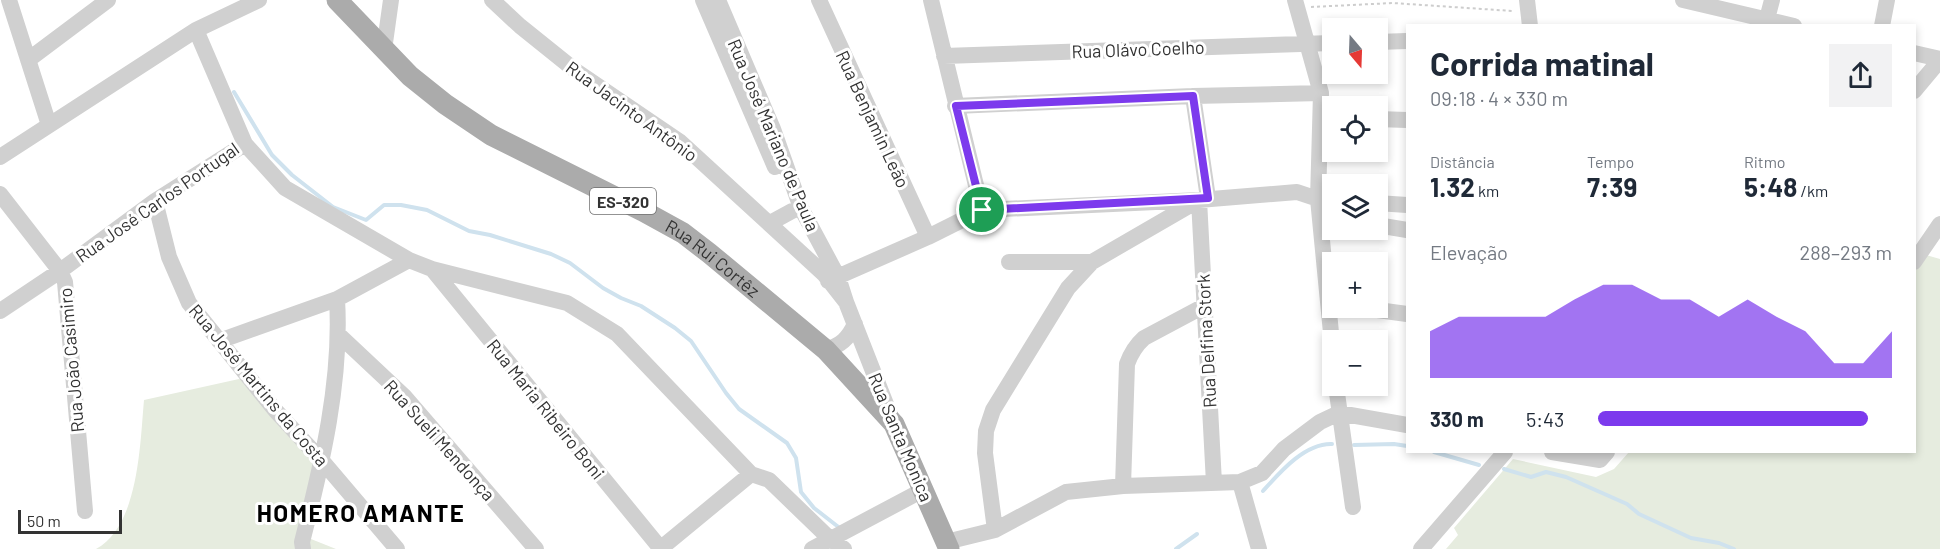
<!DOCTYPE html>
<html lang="pt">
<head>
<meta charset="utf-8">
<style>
	body { margin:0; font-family:Barlow,sans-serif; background:#f2f2f3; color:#1f2937; height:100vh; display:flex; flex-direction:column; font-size:22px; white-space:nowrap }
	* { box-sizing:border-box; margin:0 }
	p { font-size:20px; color:#747a83 }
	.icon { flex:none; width:33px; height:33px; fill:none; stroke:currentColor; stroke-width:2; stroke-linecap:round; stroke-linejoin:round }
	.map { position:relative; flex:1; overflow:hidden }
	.panel { position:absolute; left:1406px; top:24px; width:510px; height:429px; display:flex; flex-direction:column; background:#fff; border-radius:0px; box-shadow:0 3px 9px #0003 }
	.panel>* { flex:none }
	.needle { width:39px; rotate:161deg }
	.tools { position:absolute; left:1322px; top:18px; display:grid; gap:12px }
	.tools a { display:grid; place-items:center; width:66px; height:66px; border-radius:0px; background:#fff; box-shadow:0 3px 9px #0003; font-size:30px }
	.scale { position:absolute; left:18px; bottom:15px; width:104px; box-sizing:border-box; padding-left:6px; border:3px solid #333; border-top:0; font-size:16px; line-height:21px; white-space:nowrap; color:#333; -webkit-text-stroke:4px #fff; paint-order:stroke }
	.pin { position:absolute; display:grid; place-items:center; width:51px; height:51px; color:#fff; margin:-26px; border:3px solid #fff; border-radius:50%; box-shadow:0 2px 6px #0007 }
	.round { display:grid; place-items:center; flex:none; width:63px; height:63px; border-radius:0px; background:#f2f2f3 }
	.head { display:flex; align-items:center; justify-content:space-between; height:102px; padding:0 24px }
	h1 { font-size:33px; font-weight:700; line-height:45px }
	.metrics { display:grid; grid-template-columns:repeat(3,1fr); gap:9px; height:102px; padding:6px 24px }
	.metrics div { display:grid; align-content:center }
	.metrics b { font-size:26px; font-weight:700 }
	.metrics small { font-size:16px; font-weight:400 }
	.metrics p { font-size:16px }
	.chart { height:168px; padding:12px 24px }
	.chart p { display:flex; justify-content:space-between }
	.chart svg { width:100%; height:108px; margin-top:6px; fill:#7c3aed; opacity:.7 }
	ul { padding:0 24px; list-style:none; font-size:20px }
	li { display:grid; grid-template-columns:96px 72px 1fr; align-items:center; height:45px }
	li i { height:15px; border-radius:8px; background:#7c3aed }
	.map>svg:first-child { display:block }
	.green { fill:#e6ecdf }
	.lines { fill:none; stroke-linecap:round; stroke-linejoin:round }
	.stream { stroke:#cfe2ee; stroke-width:4 }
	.path { stroke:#cdcdcd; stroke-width:2; stroke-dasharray:3 3; stroke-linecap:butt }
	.minor { stroke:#d0d0d0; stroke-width:16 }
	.major { stroke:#ababab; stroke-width:21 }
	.route-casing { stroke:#fff; stroke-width:12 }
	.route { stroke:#7c3aed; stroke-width:8 }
	.labels { text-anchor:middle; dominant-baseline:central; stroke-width:6; stroke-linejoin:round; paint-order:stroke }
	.shield { fill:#fff; stroke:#707070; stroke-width:1.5 }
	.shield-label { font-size:16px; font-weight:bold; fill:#333 }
	.street-label { font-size:18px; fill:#333; stroke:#fff }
	.district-label { font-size:24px; font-weight:bold; letter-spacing:1.5px; fill:#000; stroke:#fff }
</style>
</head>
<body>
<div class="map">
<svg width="1940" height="549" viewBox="0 0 1940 549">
	<rect width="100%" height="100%" fill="#fff"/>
	<path class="green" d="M1926,255l14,4v290h-494l12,-14 -4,-7 59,-69 83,18 18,-8 15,-17h285v-184z
		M248,377l69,84 -6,78 25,10h-240c43,-23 44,-105 48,-149z"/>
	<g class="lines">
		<path class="stream" d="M234,92l38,63 20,20 41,32 33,13 18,-15h17l26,5 42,21 21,4 61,19 19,9 33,25 18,10 20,8 34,22 16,13 35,52 13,16 48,34 9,15 5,34 13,16 27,21
			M1354,445l40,-1 13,2
			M1434,452l45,13
			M1504,469l27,8 15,-5 20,5 61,27 12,10 52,24 28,5 15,6
			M1263,491c17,-19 42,-48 69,-47
			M1176,549l21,-15"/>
		<path class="path" d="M1311,7l82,-4 119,8"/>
		<path class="minor" d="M9,0l40,125
			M492,0l28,26 56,45 103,70 145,133 22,28
			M703,0l72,167
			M718,0l55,129 28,79 37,69 8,25 45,115
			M819,0l109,237
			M931,0l51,210
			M1295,0l26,93 -3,106 14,144
			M1527,0l3,26
			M1683,0l111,26
			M1767,19l5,-19
			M1882,26l5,-26
			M1377,42l30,-1
			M384,50l7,-50
			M1914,53l26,6
			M944,56l388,-13
			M28,60l80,-60
			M1914,91l26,-31
			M1193,96l15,102
			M955,106l238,-10 128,-3
			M1377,119l30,1
			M245,144l40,44 124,72 23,9 135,34 50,31 134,140 18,6 60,58 15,11
			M0,157l196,-127 63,-30
			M0,194l60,77 5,11 20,229
			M155,201l14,56 20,46 86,107 48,52 74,87
			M1377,203l30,2
			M770,223l22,-12 9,-3
			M1377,225l30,5
			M1009,262h83
			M1914,262l26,-38
			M432,269l229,280
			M828,281l100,-44 54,-27 217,-10 98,-8 21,7 14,1
			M1363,308l44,6
			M0,311l60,-40 95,-70 90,-57 -49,-114
			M339,335l65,61 132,153
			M219,341l118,-42 72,-39
			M826,350c15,-5 22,-11 29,-26
			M1336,386l17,121
			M1552,452l48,8 7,-8
			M1240,482l19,67
			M1123,486l4,-122c4,-11 8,-18 17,-26l60,-32
			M995,530l-10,-77 1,-22 7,-21 75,-122 24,-26 107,-62 15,283
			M946,542l49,-12 71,-38 57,-6 117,-4 22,-9 22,-24 36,-27 19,-9 68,12
			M303,549l-1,-7c20,-78 40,-162 35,-243
			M660,549l91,-75
			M812,549l111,-59
			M1421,549l84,-97"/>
		<path class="major" id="s1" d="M337,0l73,76 35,28 46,31 152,76 40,22 26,20 117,97 68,74 55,125"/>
	</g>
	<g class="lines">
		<defs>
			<path id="route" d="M1193,96l15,102 -226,12 -26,-104z"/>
		</defs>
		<use href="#route" class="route-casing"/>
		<use href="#route" class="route"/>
	</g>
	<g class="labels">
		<rect class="shield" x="590" y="188" width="66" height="26" rx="4.5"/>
		<g class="shield-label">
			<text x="623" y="201">ES-320</text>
		</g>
		<g class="street-label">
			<text transform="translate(1138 49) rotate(-2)">Rua Olávo Coelho</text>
			<text transform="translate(632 111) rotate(36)">Rua Jacinto Antônio</text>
			<text transform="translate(873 119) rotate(65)">Rua Benjamin Leão</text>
			<text transform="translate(774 135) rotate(67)">Rua José Mariano de Paula</text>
			<text transform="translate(157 202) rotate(-35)">Rua José Carlos Portugal</text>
			<text stroke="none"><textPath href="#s1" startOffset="460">Rua Rui Cortêz</textPath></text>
			<text transform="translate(1206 341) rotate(-93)">Rua Delfina Stork</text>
			<text transform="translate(71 360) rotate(-95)">Rua João Casimiro</text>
			<text transform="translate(259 385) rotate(50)">Rua José Martins da Costa</text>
			<text transform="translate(546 409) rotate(51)">Rua Maria Ribeiro Boni</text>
			<text transform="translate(901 437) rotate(67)">Rua Santa Monica</text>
			<text transform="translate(440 440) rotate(48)">Rua Sueli Mendonça</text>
		</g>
		<g class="district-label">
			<text x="361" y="512">HOMERO AMANTE</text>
		</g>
	</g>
</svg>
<div class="tools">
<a><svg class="needle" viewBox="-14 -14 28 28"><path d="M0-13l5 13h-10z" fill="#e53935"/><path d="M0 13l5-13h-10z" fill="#747a83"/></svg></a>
<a><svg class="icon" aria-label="locate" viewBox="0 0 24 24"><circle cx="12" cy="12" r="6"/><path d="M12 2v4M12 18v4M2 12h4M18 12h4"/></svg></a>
<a><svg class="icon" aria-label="layers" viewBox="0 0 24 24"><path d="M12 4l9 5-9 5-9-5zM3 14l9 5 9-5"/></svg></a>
<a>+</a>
<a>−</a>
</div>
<div class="scale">50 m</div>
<div class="pin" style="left:982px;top:210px;background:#1e9e55"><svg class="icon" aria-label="arrive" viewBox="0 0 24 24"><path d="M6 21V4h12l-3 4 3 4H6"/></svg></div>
<section class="panel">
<div class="head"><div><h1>Corrida matinal</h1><p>09:18 · 4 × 330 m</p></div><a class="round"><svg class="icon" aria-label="share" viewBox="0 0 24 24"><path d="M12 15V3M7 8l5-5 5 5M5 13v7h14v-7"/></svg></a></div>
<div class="metrics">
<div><p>Distância</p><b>1.32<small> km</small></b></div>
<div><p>Tempo</p><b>7:39</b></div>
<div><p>Ritmo</p><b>5:48<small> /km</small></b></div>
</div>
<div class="chart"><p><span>Elevação</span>288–293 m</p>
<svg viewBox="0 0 160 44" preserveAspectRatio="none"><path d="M0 44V25L10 19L20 19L30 19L40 19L50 12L60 6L70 6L80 12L90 12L100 19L110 12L120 19L130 25L140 38L150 38L160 25V44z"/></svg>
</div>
<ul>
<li><b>330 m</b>5:43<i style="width:92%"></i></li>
</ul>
</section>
</div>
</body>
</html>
